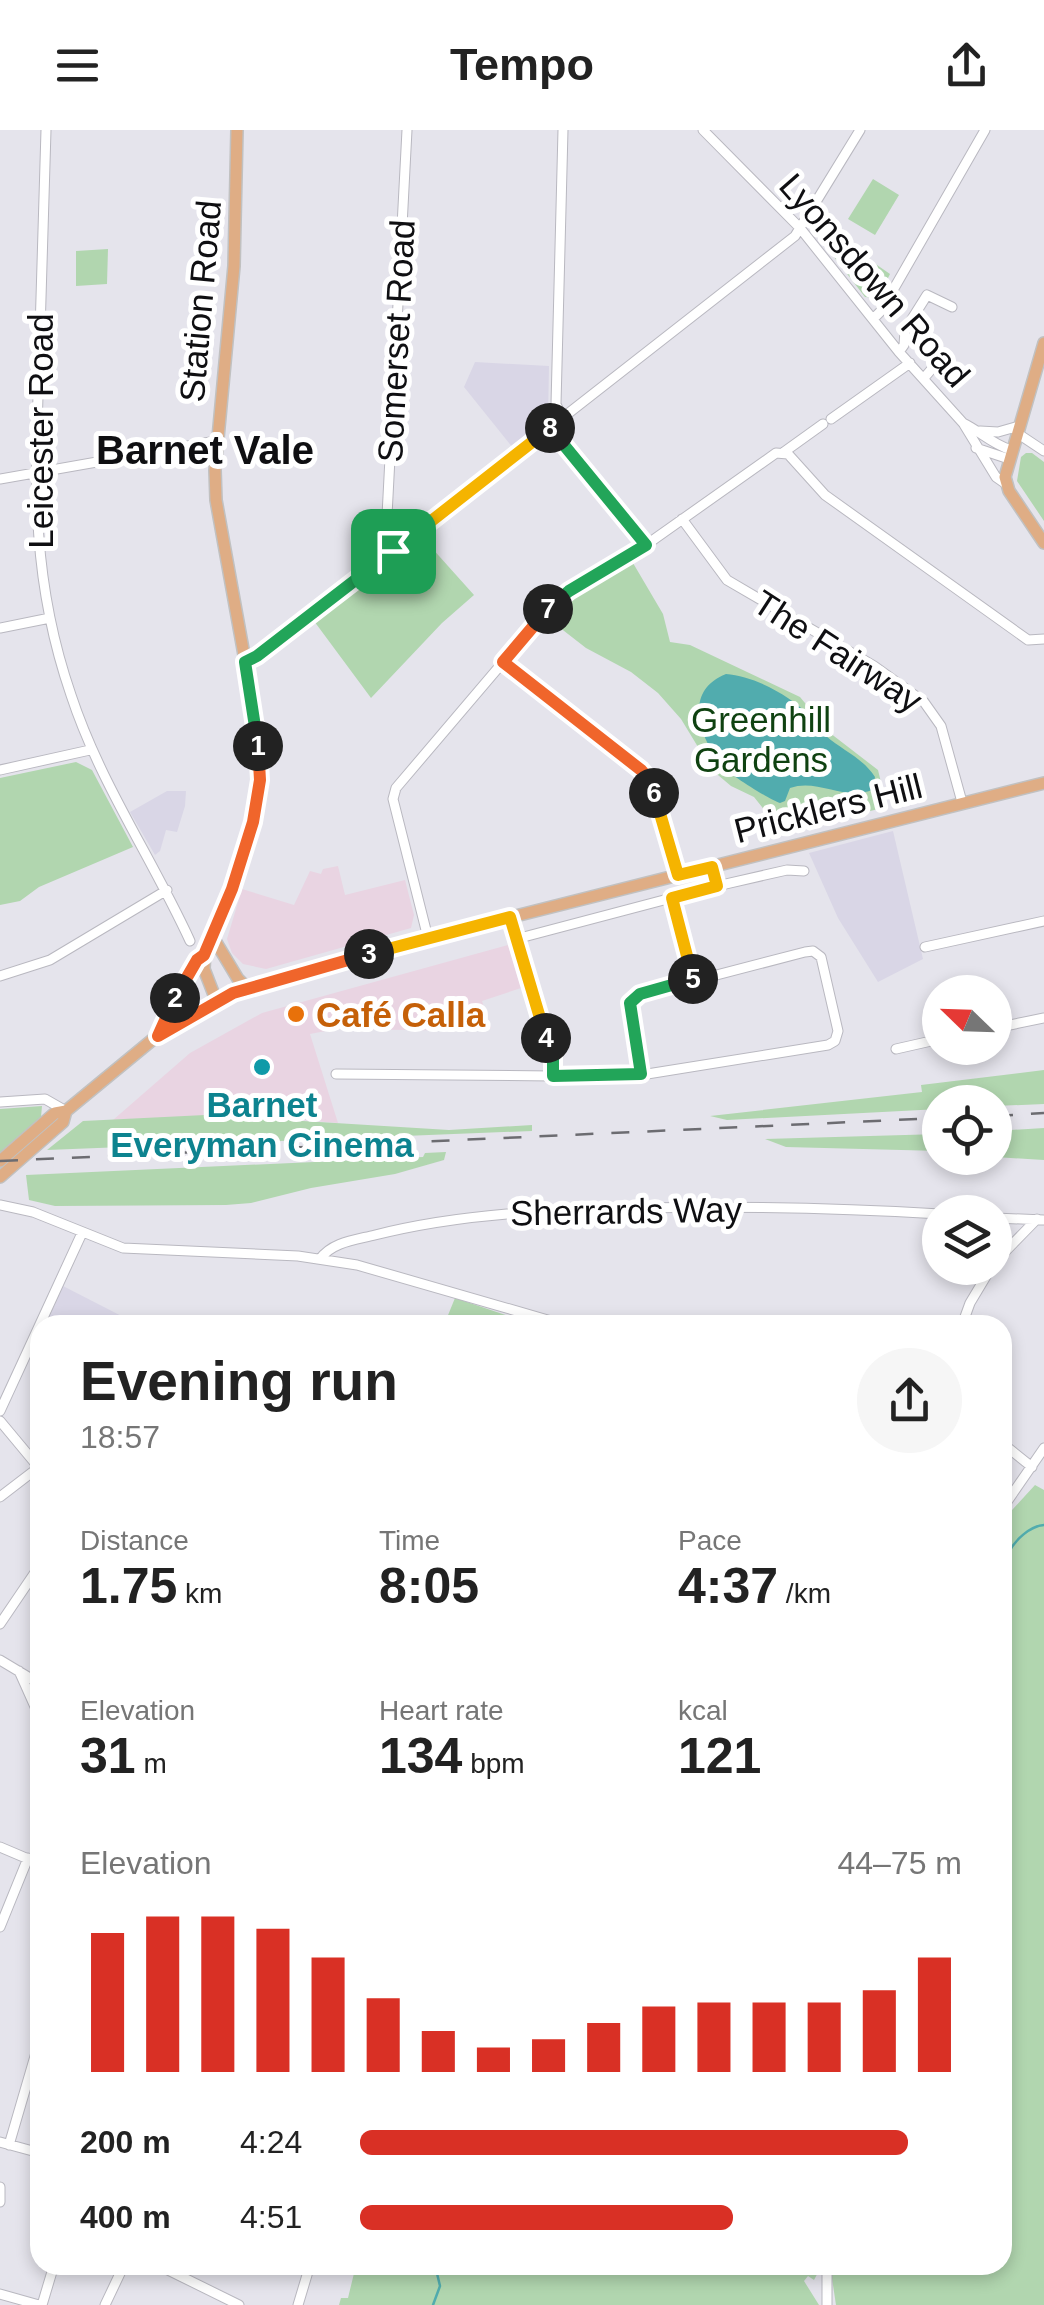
<!DOCTYPE html>
<html lang="en">
<head>
<meta charset="utf-8">
<style>
	body { margin:0; font-family:Arial,sans-serif; background:#f6f6f6; color:#222; height:100vh; display:flex; flex-direction:column; font-size:38px; white-space:nowrap }
	* { box-sizing:border-box; margin:0 }
	p { font-size:32px; color:#767676 }
	.icon { flex:none; width:55px; height:55px; fill:none; stroke:currentColor; stroke-width:2; stroke-linecap:round; stroke-linejoin:round }
	.map { position:relative; flex:1; overflow:hidden }
	.drawer { position:absolute; left:30px; top:1185px; width:982px; height:960px; display:flex; flex-direction:column; background:#fff; border-radius:30px; box-shadow:0 5px 15px #0003 }
	.drawer>* { flex:none }
	.needle { width:65px; rotate:293deg }
	.buttons { position:absolute; left:922px; top:845px; display:grid; gap:20px }
	.buttons a { display:grid; place-items:center; width:90px; height:90px; border-radius:50%; background:#fff; box-shadow:0 5px 15px #0003; font-size:50px }
	.pin { position:absolute; display:grid; place-items:center; width:85px; height:85px; color:#fff; margin:-42px; border-radius:20px; box-shadow:0 5px 15px #0006 }
	.km { position:absolute; width:50px; height:50px; margin:-25px; border-radius:50%; background:#222; color:#fff; font-size:28px; line-height:50px; text-align:center }
	.round { display:grid; place-items:center; flex:none; width:105px; height:105px; border-radius:52px; background:#f6f6f6 }
	.summary { display:flex; align-items:center; justify-content:space-between; height:170px; padding:0 50px }
	h1 { font-size:55px; font-weight:800; line-height:75px }
	.figures { display:grid; grid-template-columns:repeat(3,1fr); gap:15px; height:170px; padding:10px 50px }
	.figures div { display:grid; align-content:center }
	.figures b { font-size:50px; font-weight:800 }
	.figures small { font-size:28px; font-weight:400 }
	.figures p { font-size:28px }
	.chart { height:280px; padding:20px 50px }
	.chart p { display:flex; justify-content:space-between }
	.chart svg { width:100%; height:180px; margin-top:10px; stroke:#d93025; stroke-width:6 }
	ul { padding:0 50px; list-style:none; font-size:32px }
	li { display:grid; grid-template-columns:160px 120px 1fr; align-items:center; height:75px }
	li i { height:25px; border-radius:12px; background:#d93025 }
	header { display:flex; justify-content:space-between; align-items:center; height:130px; padding:0 50px; background:#fff; font-size:45px; font-weight:800 }
	.map>svg:first-child { display:block }
	.commercial { fill:#e9d4e2 }
	.built { fill:#d9d6e6 }
	.green { fill:#b1d6af }
	.water { fill:#51acae }
	.lines { fill:none; stroke-linecap:round; stroke-linejoin:round }
	.stream { stroke:#51acae; stroke-width:2.5 }
	.minor-casing { stroke:#b9b8c0; stroke-width:11 }
	.major-casing { stroke:#c1c1c1; stroke-width:14 }
	.minor { stroke:#fff; stroke-width:9 }
	.major { stroke:#dfad85; stroke-width:11 }
	.rail { stroke:#6c6c71; stroke-width:2.5; stroke-dasharray:18 18; stroke-linecap:butt }
	.split-1-casing { stroke:#fff; stroke-width:20 }
	.split-2-casing { stroke:#fff; stroke-width:20 }
	.split-3-casing { stroke:#fff; stroke-width:20 }
	.split-4-casing { stroke:#fff; stroke-width:20 }
	.split-5-casing { stroke:#fff; stroke-width:20 }
	.split-6-casing { stroke:#fff; stroke-width:20 }
	.split-7-casing { stroke:#fff; stroke-width:20 }
	.split-8-casing { stroke:#fff; stroke-width:20 }
	.split-9-casing { stroke:#fff; stroke-width:20 }
	.split-1 { stroke:#22a559; stroke-width:12 }
	.split-2 { stroke:#f0652b; stroke-width:12 }
	.split-3 { stroke:#f0652b; stroke-width:12 }
	.split-4 { stroke:#f5b400; stroke-width:12 }
	.split-5 { stroke:#22a559; stroke-width:12 }
	.split-6 { stroke:#f5b400; stroke-width:12 }
	.split-7 { stroke:#f0652b; stroke-width:12 }
	.split-8 { stroke:#22a559; stroke-width:12 }
	.split-9 { stroke:#f5b400; stroke-width:12 }
	.food-dot { fill:#e8710a; stroke:#fff; stroke-width:4 }
	.culture-dot { fill:#0f9aa8; stroke:#fff; stroke-width:4 }
	.labels { text-anchor:middle; dominant-baseline:central; stroke-width:10; stroke-linejoin:round; paint-order:stroke }
	.street-label { font-size:35px; fill:#0f0f12; stroke:#fff }
	.park-label { font-size:35px; fill:#0f4211; stroke:#fff }
	.food-label { font-size:35px; font-weight:bold; fill:#c56008; stroke:#fff; text-anchor:start }
	.culture-label { font-size:35px; font-weight:bold; fill:#0d838f; stroke:#fff }
	.quarter-label { font-size:40px; font-weight:bold; fill:#0f0f12; stroke:#fff }
</style>
</head>
<body>
<header><svg class="icon" aria-label="menu" viewBox="0 0 24 24"><path d="M4 6h16M4 12h16M4 18h16"/></svg>Tempo<svg class="icon" aria-label="share" viewBox="0 0 24 24"><path d="M12 15V3M7 8l5-5 5 5M5 13v7h14v-7"/></svg></header>
<div class="map">
<svg width="1044" height="2175" viewBox="0 0 1044 2175">
	<rect width="100%" height="100%" fill="#e5e4ec"/>
	<path class="commercial" d="M338,736l7,29 60,-15 9,35 -3,13 -145,41 -23,-5 -11,-11 -5,-14 15,-50 52,16 16,-34 11,3 2,-5z
		M508,815l13,43 -39,13 9,27 -8,3 -147,-2 -26,5 28,89 -84,-7 -141,4 77,-67 72,-40z"/>
	<path class="built" d="M475,232l74,4 -1,53 -35,29 -49,-61z
		M167,661h19l-1,15 -8,26 -11,-2 -6,21 -5,4 -25,-43z
		M893,701l30,128 -45,23 -40,-64 -29,-65z
		M63,1156l76,39h-88l-6,-3z"/>
	<path class="green" d="M873,49l26,16 -24,40 -27,-16z
		M836,114l25,16 3,-4 26,18 -12,24 -13,-1 -34,-44z
		M108,119l-1,35 -31,2v-35z
		M1026,323h6l12,9v59l-27,-40 4,-24z
		M422,407l52,58 -32,28 -71,75 -57,-77z
		M633,433l30,51 7,28 20,3 110,52 30,36 48,37 9,37 -105,25 -28,-35 -23,-11 -19,-16 -31,-51 -23,-26 -27,-21 -45,-24 -36,-28 12,-14z
		M76,632l16,8 41,77 -94,40 -19,14 -20,4v-127z
		M1044,940v34l-49,2v-4h-55v7l-213,11 -17,-4 212,-24 -1,-7z
		M42,976l-1,11 -41,36v-44z
		M205,985l244,15 83,-5v6l-485,19 36,-29z
		M1044,998v32l-49,-3v-26z
		M940,1004v17l-154,-4 -21,-8z
		M446,1022l-2,8 -49,14 -84,14 -60,15 -25,2 -171,1 -26,-6 -3,-25 397,-18 2,-4z
		M455,1168l80,27h1h-92z
		M1035,1355l9,5v815h-208l-6,-40h172v-744z
		M356,2135h466l-8,15 -6,-4 -4,5 15,24h-480l2,-7h7z"/>
	<path class="water" d="M726,544c29,2 65,22 85,43 5,6 9,13 15,19 16,14 37,22 49,41l-3,13c-28,11 -55,-12 -82,-2l-5,13 -5,2c-10,-3 -53,-30 -59,-38 -22,-29 -38,-74 5,-91z"/>
	<g class="lines">
		<path class="stream" d="M1002,1424l7,-2c6,-12 21,-26 35,-27
			M433,2175l7,-19 -5,-21"/>
		<defs>
			<path id="minor" d="M46,0c-2,78 -5,157 -7,235 -4,120 -8,214 32,330 29,88 81,163 119,246
				M703,0l97,98 99,124 64,71 33,54 10,7
				M873,189l8,-8 104,-181
				M899,222l5,-7 1,-15 22,-35 25,12
				M924,248l12,-14
				M562,288l-6,-14 7,-274
				M831,289l79,-56
				M963,293c18,9 29,21 48,27
				M551,296l95,119
				M980,301l18,1 21,-6
				M1017,303l27,18
				M976,318l33,11
				M784,322l39,-28
				M0,349l216,-38
				M682,389l45,61 147,86 50,36 17,24 21,76
				M393,421l-7,-16 21,-405
				M0,498l50,-10
				M245,531l12,-4 538,-421 65,-106
				M503,532l145,116 30,97
				M0,640l90,-20
				M673,768l20,82
				M428,808l-35,-139 3,-11 160,-188 90,-55 130,-92 12,1 37,41 203,145 16,-1
				M516,809l201,-53 70,-16 17,1
				M925,817l119,-26
				M0,846l50,-16 117,-70
				M995,898l49,-10
				M896,919l44,-10
				M336,944l217,2v-19l-44,-140
				M553,946l88,-1 187,-30 7,-4 3,-10 -17,-74 -8,-6 -8,1 -169,44 -8,12 13,67
				M0,972l45,-3 21,12
				M0,1075l33,7 90,36 175,8 59,9 208,60
				M995,1088l49,2
				M320,1129c12,-17 35,-19 55,-24 87,-22 176,-25 266,-27 99,-2 200,0 299,6
				M995,1132l42,-43
				M962,1195l8,-22 21,-35
				M0,1281l82,-178
				M0,1291l40,48
				M1002,1313l30,24
				M0,1367l39,-30
				M1002,1379l42,-61
				M0,1494l40,-59
				M0,1530l40,24
				M19,1541l21,47
				M0,1717l40,17
				M0,1797l28,-69
				M0,2012l40,11
				M9,2015l31,-106
				M0,2057v15
				M165,2135l3,5 71,35
				M827,2135v40
				M0,2164l39,11
				M42,2175l12,-40
				M105,2175l19,-40
				M298,2175l12,-40"/>
			<path id="major" d="M1044,213l-39,134 4,14 35,52
				M211,804l27,45 9,9
				M216,870l-12,-31 1,-20 37,-85 18,-84 -6,-70 -38,-210 -1,-30 19,-204 3,-136
				M157,906l40,-77 7,-4
				M0,1031l55,-48 11,-2 91,-75 59,-36 23,-9 189,-53 616,-155
				M0,1047l63,-55 3,-11"/>
		</defs>
		<use href="#minor" class="minor-casing"/>
		<use href="#major" class="major-casing"/>
		<use href="#minor" class="minor"/>
		<use href="#major" class="major"/>
		<path class="rail" d="M995,986l49,-3
			M0,1031l940,-43"/>
	</g>
	<g class="lines">
		<defs>
			<path id="split-1" d="M258,616l-13,-84 12,-6 136,-105"/>
			<path id="split-2" d="M175,868l22,-38 7,-5 28,-66 21,-67 7,-42 -2,-34"/>
			<path id="split-3" d="M175,868l-17,38 75,-43 136,-39"/>
			<path id="split-4" d="M369,824l141,-37 36,121"/>
			<path id="split-5" d="M546,908l7,19v19l88,-2 -11,-71 10,-9 53,-15"/>
			<path id="split-6" d="M654,663l24,82 34,-8 5,19 -45,12 21,81"/>
			<path id="split-7" d="M548,479l-45,53 138,108 7,8 6,15"/>
			<path id="split-8" d="M548,479l21,-18 77,-46 -96,-117"/>
			<path id="split-9" d="M393,421l157,-123"/>
		</defs>
		<use href="#split-1" class="split-1-casing"/>
		<use href="#split-2" class="split-2-casing"/>
		<use href="#split-3" class="split-3-casing"/>
		<use href="#split-4" class="split-4-casing"/>
		<use href="#split-5" class="split-5-casing"/>
		<use href="#split-6" class="split-6-casing"/>
		<use href="#split-7" class="split-7-casing"/>
		<use href="#split-8" class="split-8-casing"/>
		<use href="#split-9" class="split-9-casing"/>
		<use href="#split-1" class="split-1"/>
		<use href="#split-2" class="split-2"/>
		<use href="#split-3" class="split-3"/>
		<use href="#split-4" class="split-4"/>
		<use href="#split-5" class="split-5"/>
		<use href="#split-6" class="split-6"/>
		<use href="#split-7" class="split-7"/>
		<use href="#split-8" class="split-8"/>
		<use href="#split-9" class="split-9"/>
	</g>
	<circle class="food-dot" cx="296" cy="884" r="10"/>
	<circle class="culture-dot" cx="262" cy="937" r="10"/>
	<g class="labels">
		<g class="street-label">
			<text transform="translate(875 150) rotate(49)">Lyonsdown Road</text>
			<text transform="translate(200 171) rotate(-85)">Station Road</text>
			<text transform="translate(396 211) rotate(-87)">Somerset Road</text>
			<text transform="translate(40 301) rotate(-90)">Leicester Road</text>
			<text transform="translate(838 521) rotate(33)">The Fairway</text>
			<text transform="translate(828 678) rotate(-14)">Pricklers Hill</text>
			<text transform="translate(626 1081) rotate(-1)">Sherrards Way</text>
		</g>
		<g class="park-label">
			<text x="761" y="589">Greenhill<tspan x="761" dy="40">Gardens</tspan></text>
		</g>
		<g class="food-label">
			<text x="316" y="884">Café Calla</text>
		</g>
		<g class="culture-label">
			<text x="262" y="974">Barnet<tspan x="262" dy="40">Everyman Cinema</tspan></text>
		</g>
		<g class="quarter-label">
			<text x="205" y="320">Barnet Vale</text>
		</g>
	</g>
</svg>
<div class="buttons">
<a><svg class="needle" viewBox="-14 -14 28 28"><path d="M0-13l5 13h-10z" fill="#e53935"/><path d="M0 13l5-13h-10z" fill="#767676"/></svg></a>
<a><svg class="icon" aria-label="locate" viewBox="0 0 24 24"><circle cx="12" cy="12" r="6"/><path d="M12 2v4M12 18v4M2 12h4M18 12h4"/></svg></a>
<a><svg class="icon" aria-label="layers" viewBox="0 0 24 24"><path d="M12 4l9 5-9 5-9-5zM3 14l9 5 9-5"/></svg></a>
</div>
<div class="pin" style="left:393px;top:421px;background:#1e9e55"><svg class="icon" aria-label="arrive" viewBox="0 0 24 24"><path d="M6 21V4h12l-3 4 3 4H6"/></svg></div>
<b class="km" style="left:258px;top:616px">1</b>
<b class="km" style="left:175px;top:868px">2</b>
<b class="km" style="left:369px;top:824px">3</b>
<b class="km" style="left:546px;top:908px">4</b>
<b class="km" style="left:693px;top:849px">5</b>
<b class="km" style="left:654px;top:663px">6</b>
<b class="km" style="left:548px;top:479px">7</b>
<b class="km" style="left:550px;top:298px">8</b>
<section class="drawer">
<div class="summary"><div><h1>Evening run</h1><p>18:57</p></div><a class="round"><svg class="icon" aria-label="share" viewBox="0 0 24 24"><path d="M12 15V3M7 8l5-5 5 5M5 13v7h14v-7"/></svg></a></div>
<div class="figures">
<div><p>Distance</p><b>1.75<small> km</small></b></div>
<div><p>Time</p><b>8:05</b></div>
<div><p>Pace</p><b>4:37<small> /km</small></b></div>
</div>
<div class="figures">
<div><p>Elevation</p><b>31<small> m</small></b></div>
<div><p>Heart rate</p><b>134<small> bpm</small></b></div>
<div><p>kcal</p><b>121</b></div>
</div>
<div class="chart"><p><span>Elevation</span>44–75 m</p>
<svg viewBox="0 0 160 44" preserveAspectRatio="none"><path d="M5 44V10M15 44V6M25 44V6M35 44V9M45 44V16M55 44V26M65 44V34M75 44V38M85 44V36M95 44V32M105 44V28M115 44V27M125 44V27M135 44V27M145 44V24M155 44V16"/></svg>
</div>
<ul>
<li><b>200 m</b>4:24<i style="width:91%"></i></li>
<li><b>400 m</b>4:51<i style="width:62%"></i></li>
</ul>
</section>
</div>
</body>
</html>
